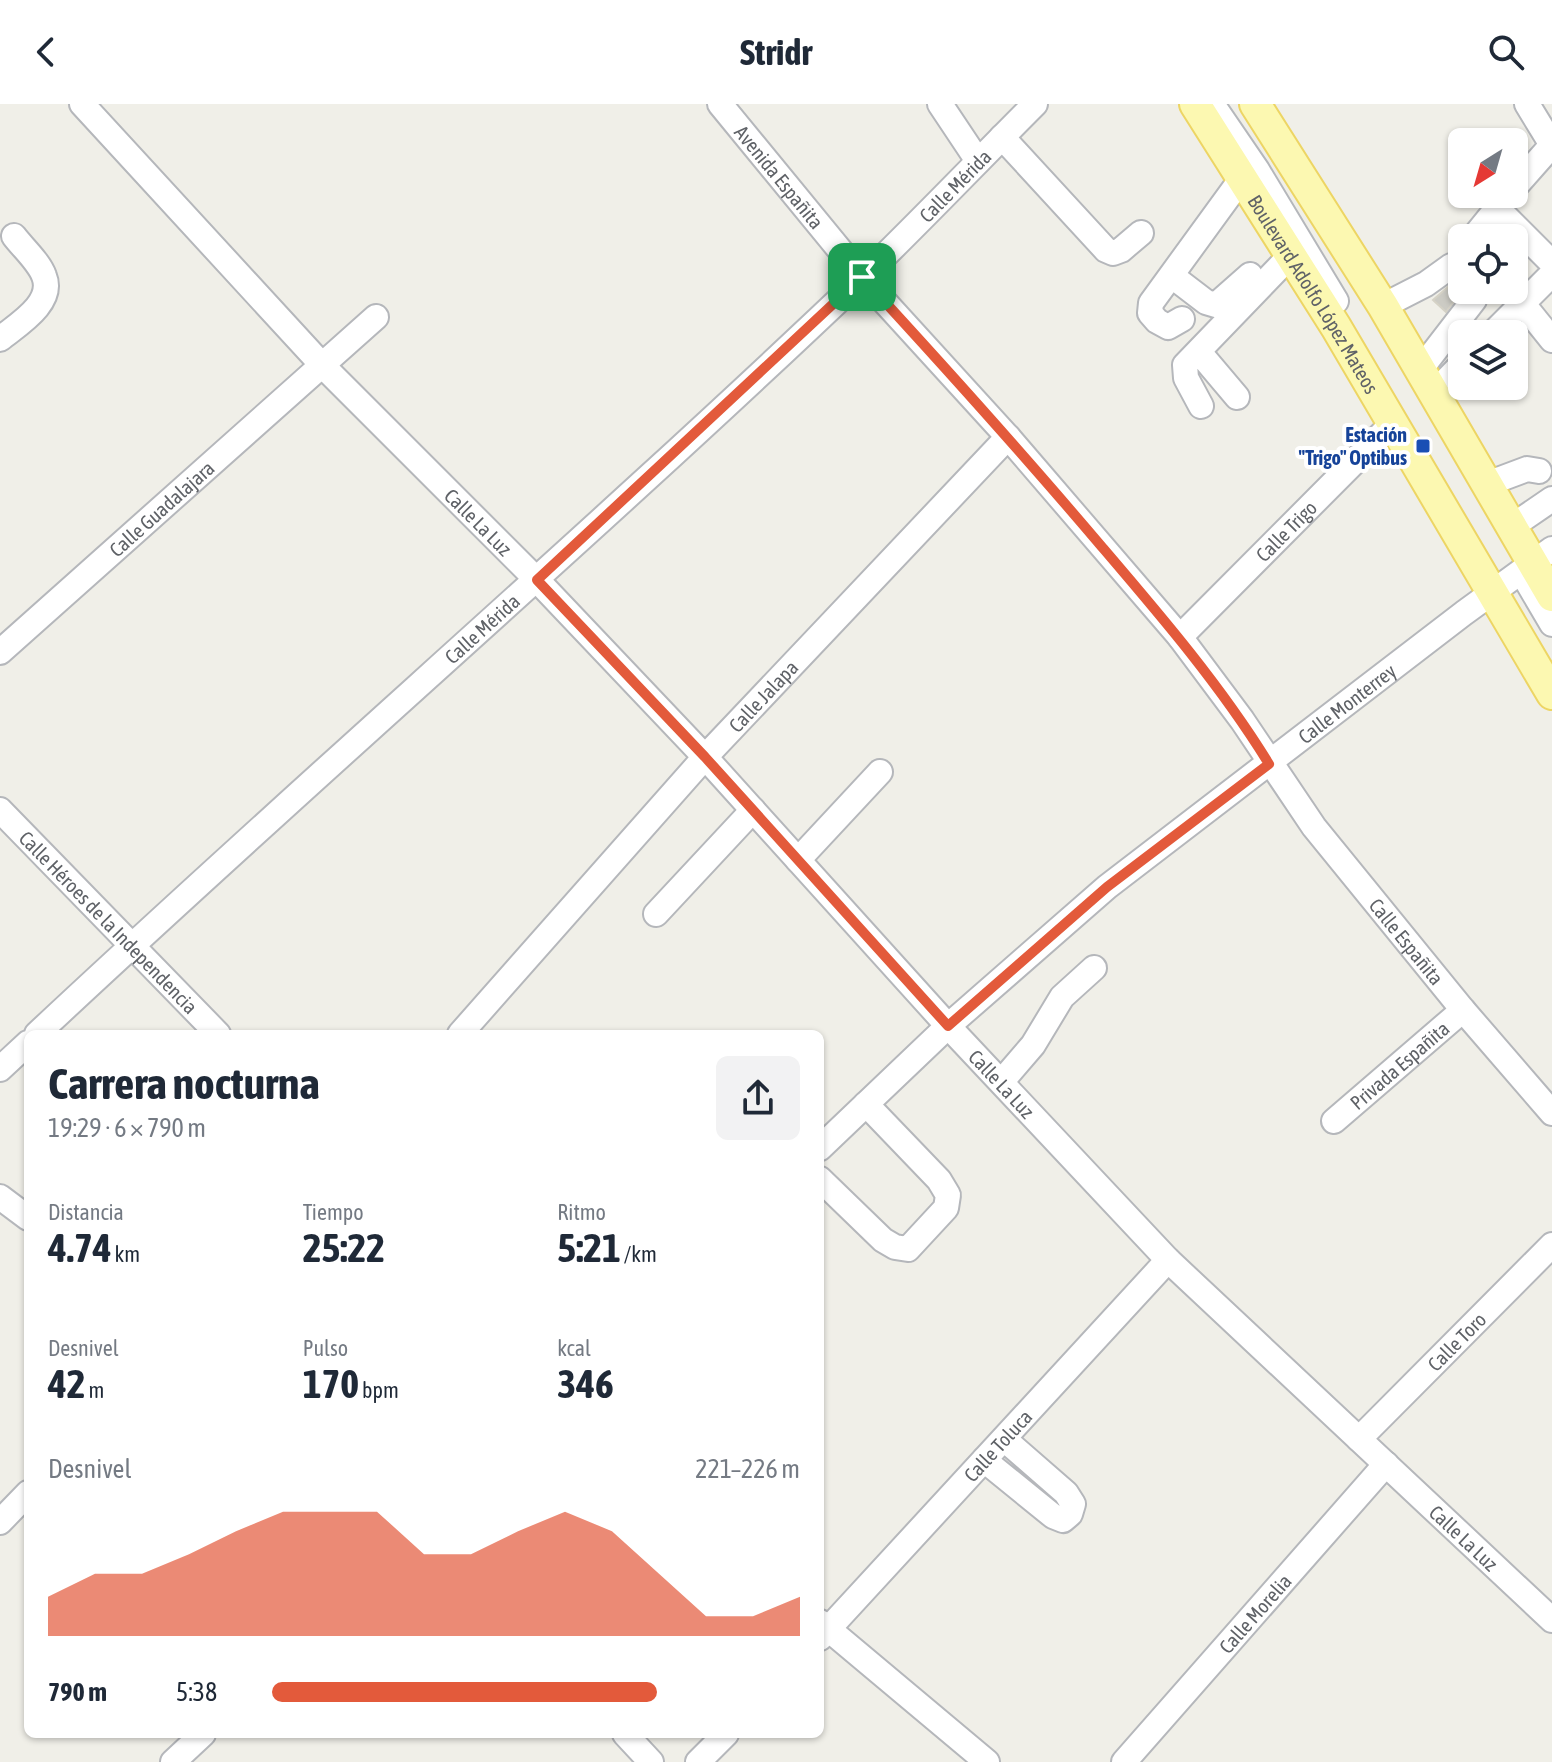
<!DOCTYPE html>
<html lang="es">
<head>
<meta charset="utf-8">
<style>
	body { margin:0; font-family:"Asap Condensed",sans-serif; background:#f2f2f3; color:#1f2937; height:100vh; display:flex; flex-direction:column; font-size:30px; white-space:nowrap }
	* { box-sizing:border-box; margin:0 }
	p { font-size:26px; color:#747a83 }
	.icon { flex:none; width:44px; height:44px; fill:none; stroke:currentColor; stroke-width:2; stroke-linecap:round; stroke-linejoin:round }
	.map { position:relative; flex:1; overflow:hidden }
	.panel { position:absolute; left:24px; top:926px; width:800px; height:708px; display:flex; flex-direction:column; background:#fff; border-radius:12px; box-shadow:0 2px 6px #0004 }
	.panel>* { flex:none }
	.needle { width:52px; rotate:217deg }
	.buttons { position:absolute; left:1448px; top:24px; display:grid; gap:16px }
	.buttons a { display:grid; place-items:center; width:80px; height:80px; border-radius:12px; background:#fff; box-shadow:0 2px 6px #0004; font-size:40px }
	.pin { position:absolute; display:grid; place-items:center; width:68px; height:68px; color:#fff; margin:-34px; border-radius:16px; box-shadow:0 4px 12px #0006 }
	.round { display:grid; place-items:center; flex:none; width:84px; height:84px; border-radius:12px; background:#f2f2f3 }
	.summary { display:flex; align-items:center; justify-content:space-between; height:136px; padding:0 24px }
	h1 { font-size:44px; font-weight:700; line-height:60px }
	.metrics { display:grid; grid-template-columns:repeat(3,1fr); gap:12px; height:136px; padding:8px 24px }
	.metrics div { display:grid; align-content:center }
	.metrics b { font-size:40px; font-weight:700 }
	.metrics small { font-size:22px; font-weight:400 }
	.metrics p { font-size:22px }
	.chart { height:224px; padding:16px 24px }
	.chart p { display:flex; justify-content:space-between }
	.chart svg { width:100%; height:144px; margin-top:8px; fill:#e35a3b; opacity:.7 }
	ul { padding:0 24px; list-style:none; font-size:26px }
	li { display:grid; grid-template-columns:128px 96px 1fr; align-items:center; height:60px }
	li i { height:20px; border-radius:10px; background:#e35a3b }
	header { display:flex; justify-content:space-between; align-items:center; height:104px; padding:0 24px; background:#fff; font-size:36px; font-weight:700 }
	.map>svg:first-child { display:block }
	.building { fill:#cccbc4; stroke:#d5d2c6; stroke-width:2 }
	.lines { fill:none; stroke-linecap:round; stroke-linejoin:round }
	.minor-casing { stroke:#b5b7bb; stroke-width:28 }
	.major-casing { stroke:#edd564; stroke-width:34 }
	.minor { stroke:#fff; stroke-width:24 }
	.major { stroke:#fcf8b1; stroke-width:30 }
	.route-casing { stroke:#fff; stroke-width:16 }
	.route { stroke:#e35a3b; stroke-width:10 }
	.transit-dot { fill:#1a4fb4; stroke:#fff; stroke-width:3 }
	.labels { text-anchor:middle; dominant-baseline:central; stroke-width:8; stroke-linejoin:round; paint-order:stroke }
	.street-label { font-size:20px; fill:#5f6267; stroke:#fff }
	.transit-label { font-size:20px; font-weight:bold; fill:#164399; stroke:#fff; text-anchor:end }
</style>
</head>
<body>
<header><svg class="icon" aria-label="back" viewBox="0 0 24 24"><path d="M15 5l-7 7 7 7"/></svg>Stridr<svg class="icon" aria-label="search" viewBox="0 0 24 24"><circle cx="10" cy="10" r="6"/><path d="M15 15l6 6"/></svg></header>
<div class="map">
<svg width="1552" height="1658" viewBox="0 0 1552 1658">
	<rect width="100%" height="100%" fill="#f0efe8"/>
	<path class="building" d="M1449,182l9,2v8l-12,16 -13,-12z"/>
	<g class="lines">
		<defs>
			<g id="minor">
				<path id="s1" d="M82,0l241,262 214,214 168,177 243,269 220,234 384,360"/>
				<path id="s2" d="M720,0l142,173 146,160 172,200 62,83 72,107 149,183 89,103"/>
				<path d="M940,0l38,57"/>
				<path d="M1212,0l45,66 79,131"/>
				<path d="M1527,0l25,41"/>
				<path d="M1002,33l104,113 7,3 8,-3 20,-17"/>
				<path d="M1514,84l38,-43"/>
				<path d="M1497,104l55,55"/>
				<path d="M1473,134l34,-42"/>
				<path d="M1172,172l34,26 10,3 34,-30"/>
				<path d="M1523,200l29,36"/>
				<path d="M1383,202l43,-22 25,-18 5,7"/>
				<path d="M1182,215l-14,8 -11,-6 -7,-8 1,-10 91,-125"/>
				<path d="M1492,230l60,-60"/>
				<path d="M0,235c17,-14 55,-36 44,-63 -5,-14 -21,-28 -30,-40"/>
				<path d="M1199,248l38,45"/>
				<path d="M1420,266l54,-70 -2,-10"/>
				<path d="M1434,289l28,-29"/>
				<path d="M1201,302l-15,-28 -1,-13 106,-110"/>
				<path d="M1487,380l40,-15 12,2"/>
				<path d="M1511,423l41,-28"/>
				<path d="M1525,474l27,46"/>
				<path id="s3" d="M1180,533l213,-214"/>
				<path id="s4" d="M0,548l376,-335"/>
				<path id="s5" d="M0,706l218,224"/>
				<path d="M798,756l82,-88"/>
				<path d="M656,810l97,-104"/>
				<path id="s6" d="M37,930c272,-255 554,-498 824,-755 59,-57 116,-117 174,-175"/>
				<path id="s7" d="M460,930l245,-277 303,-320"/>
				<path d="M0,965l28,-26"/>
				<path d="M1002,977l31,-36 29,-48 32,-29"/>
				<path id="s8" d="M1334,1017l129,-111"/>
				<path id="s9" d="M820,1044l128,-122 159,-139 357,-274 88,-64"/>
				<path d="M820,1075l63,61 12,7 13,2 38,-41 2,-13 -9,-15 -73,-76"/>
				<path d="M0,1093l28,21"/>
				<path id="s10" d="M1359,1335l193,-194"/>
				<path d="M984,1356l69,56 10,4 7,-6 3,-10 -7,-11 -62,-54"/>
				<path d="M0,1418l28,-29"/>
				<path d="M820,1518l167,140"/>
				<path id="s11" d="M820,1534l348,-378"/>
				<path d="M625,1630l26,28"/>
				<path d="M173,1658l30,-28"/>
				<path d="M698,1658l28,-28"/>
				<path id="s12" d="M1124,1658l262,-298"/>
			</g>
			<g id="major">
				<path id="s13" d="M1195,0l141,223 216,367"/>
				<path d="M1255,0l128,202 169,290"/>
			</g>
		</defs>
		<use href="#minor" class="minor-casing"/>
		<use href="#major" class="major-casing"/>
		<use href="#minor" class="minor"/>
		<use href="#major" class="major"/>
	</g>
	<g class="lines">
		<defs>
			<path id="route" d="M862,173c82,89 162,178 240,270 59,69 119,139 167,217l-162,123 -159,139 -243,-269 -168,-177z"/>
		</defs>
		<use href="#route" class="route-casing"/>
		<use href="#route" class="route"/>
	</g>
	<rect class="transit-dot" x="1415" y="334" width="16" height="16" rx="4"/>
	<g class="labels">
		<g class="street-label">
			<text stroke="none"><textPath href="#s2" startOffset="94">Avenida Españita</textPath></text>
			<text stroke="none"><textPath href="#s6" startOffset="1250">Calle Mérida</textPath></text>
			<text stroke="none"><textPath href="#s13" startOffset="224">Boulevard Adolfo López Mateos</textPath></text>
			<text stroke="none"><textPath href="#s4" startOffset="216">Calle Guadalajara</textPath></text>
			<text stroke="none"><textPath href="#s1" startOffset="576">Calle La Luz</textPath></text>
			<text stroke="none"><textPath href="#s3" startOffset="150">Calle Trigo</textPath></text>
			<text stroke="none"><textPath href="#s6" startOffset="602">Calle Mérida</textPath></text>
			<text stroke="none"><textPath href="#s7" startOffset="454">Calle Jalapa</textPath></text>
			<text stroke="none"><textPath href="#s9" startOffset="690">Calle Monterrey</textPath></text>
			<text stroke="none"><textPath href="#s5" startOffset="156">Calle Héroes de la Independencia</textPath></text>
			<text stroke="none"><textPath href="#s2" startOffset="1084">Calle Españita</textPath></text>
			<text stroke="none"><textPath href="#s8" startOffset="86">Privada Españita</textPath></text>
			<text stroke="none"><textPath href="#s1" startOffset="1344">Calle La Luz</textPath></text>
			<text stroke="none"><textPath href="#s10" startOffset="138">Calle Toro</textPath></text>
			<text stroke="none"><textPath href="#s11" startOffset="262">Calle Toluca</textPath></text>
			<text stroke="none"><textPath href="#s1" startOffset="1992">Calle La Luz</textPath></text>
			<text stroke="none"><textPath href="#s12" startOffset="198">Calle Morelia</textPath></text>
		</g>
		<g class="transit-label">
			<text x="1407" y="330">Estación<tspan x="1407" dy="23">"Trigo" Optibus</tspan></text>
		</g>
	</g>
</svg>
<div class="buttons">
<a><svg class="needle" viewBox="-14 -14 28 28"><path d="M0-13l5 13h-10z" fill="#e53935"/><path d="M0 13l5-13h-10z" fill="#747a83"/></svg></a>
<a><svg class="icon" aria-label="locate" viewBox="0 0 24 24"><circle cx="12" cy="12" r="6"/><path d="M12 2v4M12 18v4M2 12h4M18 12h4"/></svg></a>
<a><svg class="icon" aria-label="layers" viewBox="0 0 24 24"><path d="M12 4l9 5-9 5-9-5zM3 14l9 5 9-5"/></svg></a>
</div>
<div class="pin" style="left:862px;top:173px;background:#1e9e55"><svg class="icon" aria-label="arrive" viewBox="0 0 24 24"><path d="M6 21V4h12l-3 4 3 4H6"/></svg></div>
<section class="panel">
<div class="summary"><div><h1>Carrera nocturna</h1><p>19:29 · 6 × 790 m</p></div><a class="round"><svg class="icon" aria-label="share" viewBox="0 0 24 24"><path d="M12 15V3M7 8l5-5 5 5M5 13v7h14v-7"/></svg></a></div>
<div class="metrics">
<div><p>Distancia</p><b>4.74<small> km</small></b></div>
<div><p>Tiempo</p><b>25:22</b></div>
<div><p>Ritmo</p><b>5:21<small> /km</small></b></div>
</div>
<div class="metrics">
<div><p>Desnivel</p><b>42<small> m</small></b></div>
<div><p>Pulso</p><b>170<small> bpm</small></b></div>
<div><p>kcal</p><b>346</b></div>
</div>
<div class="chart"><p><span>Desnivel</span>221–226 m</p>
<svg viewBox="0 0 160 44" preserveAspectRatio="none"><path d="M0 44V32L10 25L20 25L30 19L40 12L50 6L60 6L70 6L80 19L90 19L100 12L110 6L120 12L130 25L140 38L150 38L160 32V44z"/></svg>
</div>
<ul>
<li><b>790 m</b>5:38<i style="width:73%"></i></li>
</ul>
</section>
</div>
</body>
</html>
